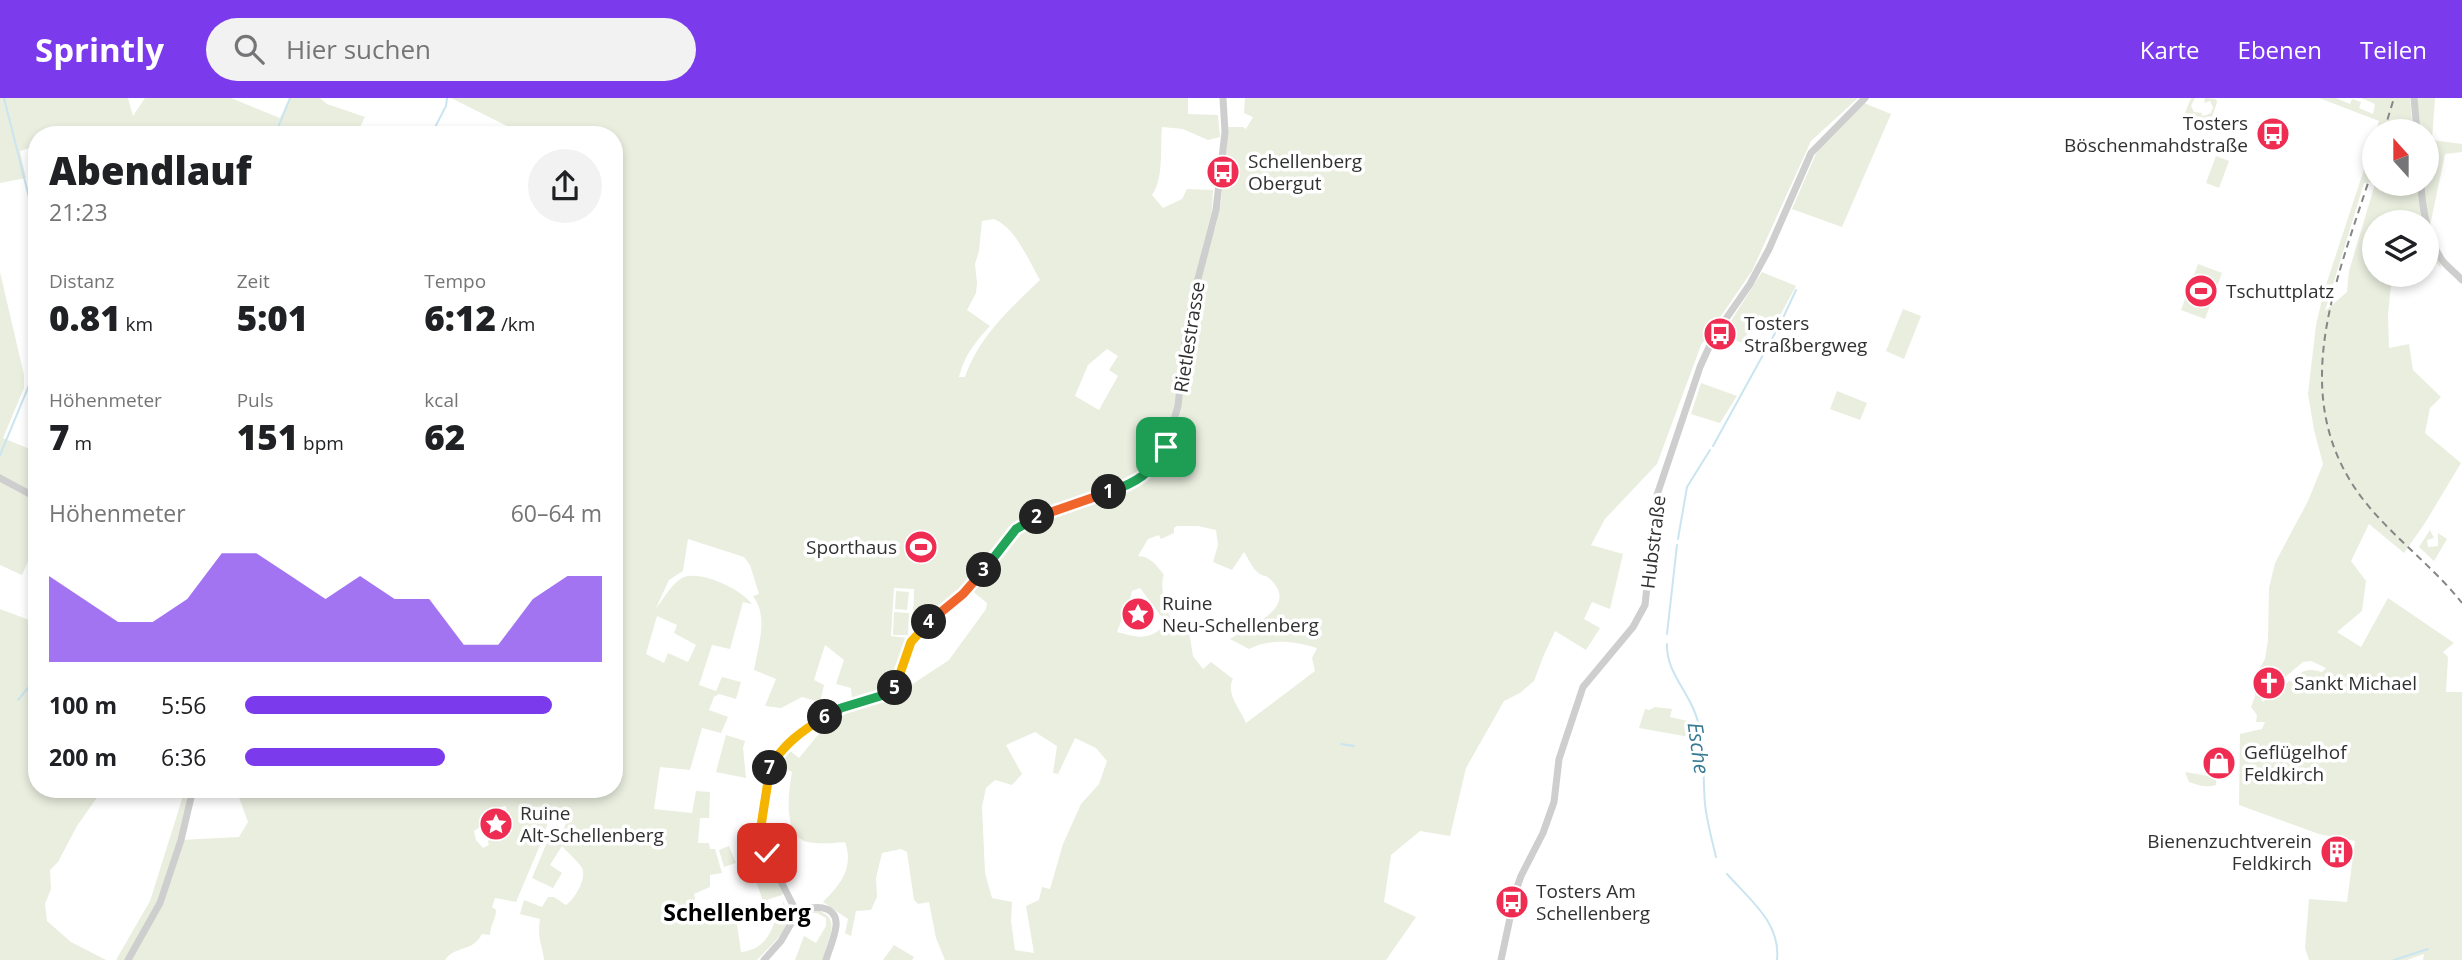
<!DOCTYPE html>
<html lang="de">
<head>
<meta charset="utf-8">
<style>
	body { margin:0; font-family:"Open Sans",sans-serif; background:#f2f2f2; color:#202124; height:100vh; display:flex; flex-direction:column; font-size:26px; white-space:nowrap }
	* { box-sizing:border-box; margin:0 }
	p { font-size:23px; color:#757577 }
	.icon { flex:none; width:38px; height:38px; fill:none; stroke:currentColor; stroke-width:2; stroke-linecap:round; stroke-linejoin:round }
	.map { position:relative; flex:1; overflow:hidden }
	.drawer { position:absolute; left:28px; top:28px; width:595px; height:672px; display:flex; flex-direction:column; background:#fff; border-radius:28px; box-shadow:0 4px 10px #0003 }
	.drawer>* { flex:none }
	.needle { width:46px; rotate:339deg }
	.controls { position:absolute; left:2362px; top:21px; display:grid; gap:14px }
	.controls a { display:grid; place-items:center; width:77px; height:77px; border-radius:50%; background:#fff; box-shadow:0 4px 10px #0003; font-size:35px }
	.pin { position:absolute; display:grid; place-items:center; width:60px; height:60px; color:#fff; margin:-30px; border-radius:14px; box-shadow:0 4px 10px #0006 }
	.km { position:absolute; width:35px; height:35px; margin:-18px; border-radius:50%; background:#222; color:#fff; font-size:19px; line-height:35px; text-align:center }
	.round { display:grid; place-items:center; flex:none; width:74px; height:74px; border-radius:37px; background:#f2f2f2 }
	.headline { display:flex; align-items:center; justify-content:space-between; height:119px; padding:0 21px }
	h1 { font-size:38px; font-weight:800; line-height:52px }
	.metrics { display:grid; grid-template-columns:repeat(3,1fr); gap:10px; height:119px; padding:7px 21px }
	.metrics div { display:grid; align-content:center }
	.metrics b { font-size:35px; font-weight:800 }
	.metrics small { font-size:19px; font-weight:400 }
	.metrics p { font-size:19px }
	.chart { height:196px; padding:14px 21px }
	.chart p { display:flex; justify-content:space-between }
	.chart svg { width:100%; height:126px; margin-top:7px; fill:#7c3aed; opacity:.7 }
	ul { padding:0 21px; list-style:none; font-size:23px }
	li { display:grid; grid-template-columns:112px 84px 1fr; align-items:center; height:52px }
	li i { height:18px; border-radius:9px; background:#7c3aed }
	header { display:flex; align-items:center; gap:42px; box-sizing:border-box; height:98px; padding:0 35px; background:#7c3aed; color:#fff }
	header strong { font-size:33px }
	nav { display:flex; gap:38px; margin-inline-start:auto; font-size:24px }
	.search { width:490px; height:63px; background:#f2f2f2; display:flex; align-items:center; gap:18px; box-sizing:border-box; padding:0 24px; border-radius:38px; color:#757577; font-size:26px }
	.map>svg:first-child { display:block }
	.green { fill:#e9eedf; fill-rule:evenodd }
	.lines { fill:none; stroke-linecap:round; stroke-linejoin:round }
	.stream { stroke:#cae5ef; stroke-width:2 }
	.minor { stroke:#cecece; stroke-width:7 }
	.rail { stroke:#868686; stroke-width:2; stroke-dasharray:7 5; stroke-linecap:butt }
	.split-1-casing { stroke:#fff; stroke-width:14 }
	.split-2-casing { stroke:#fff; stroke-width:14 }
	.split-3-casing { stroke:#fff; stroke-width:14 }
	.split-4-casing { stroke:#fff; stroke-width:14 }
	.split-5-casing { stroke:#fff; stroke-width:14 }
	.split-6-casing { stroke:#fff; stroke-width:14 }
	.split-7-casing { stroke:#fff; stroke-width:14 }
	.split-8-casing { stroke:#fff; stroke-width:14 }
	.split-1 { stroke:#22a559; stroke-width:9 }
	.split-2 { stroke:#f0652b; stroke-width:9 }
	.split-3 { stroke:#22a559; stroke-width:9 }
	.split-4 { stroke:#f0652b; stroke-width:9 }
	.split-5 { stroke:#f5b400; stroke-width:9 }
	.split-6 { stroke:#22a559; stroke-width:9 }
	.split-7 { stroke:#f5b400; stroke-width:9 }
	.split-8 { stroke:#f5b400; stroke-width:9 }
	.labels { text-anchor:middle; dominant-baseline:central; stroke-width:7; stroke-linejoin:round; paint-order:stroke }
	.poi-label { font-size:19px; fill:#313131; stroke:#fff; text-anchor:start }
	.street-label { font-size:19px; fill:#313131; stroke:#fff }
	.water-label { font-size:21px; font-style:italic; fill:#377a92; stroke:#fff }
	.quarter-label { font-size:23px; font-weight:bold; fill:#000; stroke:#fff }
</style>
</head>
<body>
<header>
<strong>Sprintly</strong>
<div class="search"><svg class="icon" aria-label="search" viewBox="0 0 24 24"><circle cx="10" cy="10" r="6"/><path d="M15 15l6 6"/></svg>Hier suchen</div>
<nav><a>Karte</a><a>Ebenen</a><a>Teilen</a></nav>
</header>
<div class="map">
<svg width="2462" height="862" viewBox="0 0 2462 862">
	<rect width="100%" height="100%" fill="#fff"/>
	<path class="green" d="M0,0h128l5,18 12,-18h86l49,20 10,-20h30l7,6 38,13 -9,18h-319v11l-17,5 6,27 -26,5z
		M451,0h737v16l30,1 2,22 -12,3 -25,-11 -21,-2c-2,20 2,52 -10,68l11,13 19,-9 5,-10 26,1 -1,20 -10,40 13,-21 6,-27 7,-75h15l3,2 7,-12 -9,-4 1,-15h613l-47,43 -59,130 -51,74 -44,119 -52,55 -14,26 32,9 -13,55 -18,-7 -8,17 16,9 -14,22 -31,-19 -12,26 -9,24 -14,12 -16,8 -38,67 -16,68 -30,-5 -29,24 -7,47 32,15 -30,43h-441l-9,-22 -7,-36 -11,2 -4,-4 -7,-48 -6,-3 -19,4 -6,25 1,19 -6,13 -15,1 -5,25 -6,-3 3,-14 -25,-17c18,-18 31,-34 22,-60 -9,1 -35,3 -43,-2 -19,-12 -13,-50 -10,-68l-15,-7 11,-16 11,9 28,-34 19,-10 6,-15 -1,-11 -15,-4 8,-24 -19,-15 -11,35 10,5 -4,17 -18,-5 -21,11 -16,-2 11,-27 -22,-9c4,-24 15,-53 -1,-74l6,-2 -9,-29 -6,-8 -56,-18 -5,32 -14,9 -13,28c8,-9 14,-23 26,-30 17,-9 59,11 70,26l-9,-2 -13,47 -18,-4 -13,40 17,6 6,-14 19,5 -5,17 -17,-5 -5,3 -5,13 19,7 -7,16 -19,-5 -12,42 -30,-3 -6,42 38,4 4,-22 14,1 -1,26h-9l-2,25h11l1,6h5l7,24 -12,2v12l-16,7 4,25 24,-1 4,5 11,1 4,28c20,-2 28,-14 34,-31l9,-1 -1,-19c14,25 -10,42 -26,59h-213c-2,-18 -7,-20 -4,-41l-20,-5 4,-14 18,7 6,-10h6l12,8c8,-5 21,-26 16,-37 -4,-7 -15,-16 -20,-22l-12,19 12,8 -9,15 -21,-10 16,-38 12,-2 8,-20 -1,-7 -14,-5 -10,32 -27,64 -21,-4 -3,9 4,3c0,10 -6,15 -6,25l-8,-1c-10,19 -27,11 -37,26h-329l34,-59 33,-105 7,6 -9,38 58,-3 9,-15 -12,-33h378v-654h-89zM994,121c22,9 34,41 46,61 -30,29 -61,56 -75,97h-6c5,-21 16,-35 31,-51l-23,-16 9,-17 1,-10 -2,-19 4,-13 3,-30zM1107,251l11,7 -9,14 9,6 -19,34 -24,-14 13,-31zM1174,313c-2,12 -3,26 -6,37 -16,55 -101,52 -141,78 -23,14 -40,43 -56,64l16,13 -1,6 -37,51 -53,35 -5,-19c12,-10 8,-26 17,-38l-17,-2 3,-48 20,1 -1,36 4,3 47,-39 51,-67 3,3c9,-6 19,-12 28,-16 31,-12 88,-21 107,-48 10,-15 15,-33 21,-50zM1177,428h21l18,4 2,15 -5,17 19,8 12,-18c5,7 8,17 16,22 7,4 3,-1 10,5 31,29 -22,47 -40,60l19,10c20,-11 46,-8 68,-1l-5,10 3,13 -69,52c-5,-13 -21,-29 -13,-44l-22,-17 -8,7 -10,-13 -4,-25c-4,-2 -12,-5 -15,-8 -8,-9 -15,-38 -10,-48 -8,-10 -14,-19 -26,-19l10,-17 11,-4 2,4 13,-6v-5zM1140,490l27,36c-20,17 -27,14 -50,8l9,-24h2l4,-17zM657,518l20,9 -3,8 22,12 -8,17 -20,-9 -4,10 -18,-9zM1035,634l22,14 -4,27 5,1 2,-4 15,-32 21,10 11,13 -8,23 -18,20 -18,40 -13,45 -8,-2 -3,13 -13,6 8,47 -19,-3 -4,-29 1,-19 -20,-4 -7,-25 -3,-66 4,-19 9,-8 17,5 10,-11 -16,-29zM506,708c3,9 -6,24 -12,31l-3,-3 -3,8 1,3 -6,3 -7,-8 -2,-9 10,-7 15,-17z
		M2191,0h4l-4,8 3,6 8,1 -1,2 3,1 7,-3 2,-6 -3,-6 -6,2 1,-5 11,1 1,3 -7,21 -25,-10z
		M2319,0h17l14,6 2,-5 9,3 -2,6 14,6 2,-10 -14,-6h49l3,33h-37l3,-10z
		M2414,0h21l-3,42 30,4v8l-17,2 -15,72 7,17 4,25 -14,-15v-31h-52v53h17l-4,40 1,33 20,-4 4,26 28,27 -11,11 -5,25 36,30 -36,60 -21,30 -35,-29 -18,37 15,20 -4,30 -25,21 24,15 27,-49 66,45 -11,9 5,5 -2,35h16v268h-39l1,-6 -17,6h-98l-4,-12 4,-49 38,3 8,-61 -36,-7 -80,-29 1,-71 22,-5 3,-7h-9l1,-7 -6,-8 4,-10 2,-24 8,-14 3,-19 1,-52 6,-25 33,-62 15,-37 -9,-34 -6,-36 8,-69 8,-34 51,-155v46l-11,1 -39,128 22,-19 2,-21 26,-87h52v-53h-10zM2311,563l15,7 -4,4c-13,-4 -22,-3 -29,10l-4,-1 -7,7 -5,-2 -14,16c-8,-14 1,-23 9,-34l13,9 18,-15z
		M1864,5l27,11 -49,113 -50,-18 26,-60z
		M2216,58l13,5 -10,27 -13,-5z
		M2198,166l24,9 -17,46 -24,-9z
		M0,174l24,103v13l-21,50 34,14v89l-15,34 -22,-10z
		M1762,174l34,14 -20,37 -17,-8 -17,28 -20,-8z
		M1903,211l18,7 -17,43 -18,-8z
		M1701,285l36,13 -17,27 -29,-9z
		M1837,293l30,12 -7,17 -30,-11z
		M2430,432l4,8 -7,2 1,7 10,-1v-13l9,6 -13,22 -15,-14z
		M896,493l13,1 -2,18 -12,-1z
		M0,511l37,14v166h66l-26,37 -19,36 -8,8 1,19 -6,15 2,17 24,21 35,18h-106z
		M894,514l15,1 -1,22h-15z
		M1655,609l17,2 -2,8 22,5 3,16 -56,-10 6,-19 4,1z
		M726,637l19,6 -2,7 3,30 -30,-6z
		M2185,674l24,4 7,4v5c-9,3 -19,0 -27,-3z
		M729,748l7,17 -12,4 -5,-17z
		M768,762l16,29 -2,6 -19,6 -12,-34z
		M817,812c27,9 9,30 6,50h-28l9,-24 12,7 10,-17v-8l-9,-5h-14z
		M894,847l20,12 -2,3h-29z"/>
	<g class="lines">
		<path class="stream" d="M4,0l33,131
			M275,37l15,-37
			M431,37l15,-29 1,-8
			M1783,220l13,-28
			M1713,348l67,-122
			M0,357l37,-89
			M1678,441l9,-52 23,-37
			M1667,536l10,-89
			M1667,546c-1,24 16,42 26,64 14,31 9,64 12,96 2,18 7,36 11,53
			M18,602l19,-23
			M1341,646l13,2
			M326,691l5,3
			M1727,776c23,26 54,49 50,86
			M2394,862l34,-11"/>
		<path class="minor" d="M2414,0l3,33
			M2421,86c1,24 7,56 21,76 5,7 14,13 20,20
			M0,380l37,20
			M797,815l-28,-55 -7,-24 5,-57 10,-22 21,-20 27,-18 16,-9 51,-17 6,-8 9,-29 8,-18 57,-51 44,-56 28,-15 87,-30 23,-16 12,-21 12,-41 7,-64 8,-44 23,-88 9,-78 -2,-34
			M797,815c14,-8 41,-10 39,13 -1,11 -7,23 -10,34
			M128,862l32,-57 21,-63 12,-51
			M764,862l17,-19 16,-28
			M1501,862l15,-70 5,-14 22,-43 11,-31 5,-43 24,-72 50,-60 12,-22 12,-110 43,-128 14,-31 36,-52 19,-35 42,-96 54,-55"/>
		<path class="rail" d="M2384,33l10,-33
			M2375,63c-34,111 -93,231 -13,337 30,39 70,67 100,105"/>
	</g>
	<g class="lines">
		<defs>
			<path id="split-1" d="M1109,394c27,-9 43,-19 57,-45"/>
			<path id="split-2" d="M1037,419l72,-25"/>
			<path id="split-3" d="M984,472l32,-41 21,-12"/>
			<path id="split-4" d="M929,524l34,-28 21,-24"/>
			<path id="split-5" d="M895,590l16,-46 18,-20"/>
			<path id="split-6" d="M825,619l16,-9 46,-14 8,-6"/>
			<path id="split-7" d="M770,670c12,-23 33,-38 55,-51"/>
			<path id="split-8" d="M767,755l-6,-27 9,-58"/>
		</defs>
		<use href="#split-1" class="split-1-casing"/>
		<use href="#split-2" class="split-2-casing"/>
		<use href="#split-3" class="split-3-casing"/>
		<use href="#split-4" class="split-4-casing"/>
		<use href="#split-5" class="split-5-casing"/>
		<use href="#split-6" class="split-6-casing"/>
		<use href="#split-7" class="split-7-casing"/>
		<use href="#split-8" class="split-8-casing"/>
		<use href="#split-1" class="split-1"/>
		<use href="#split-2" class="split-2"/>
		<use href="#split-3" class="split-3"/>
		<use href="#split-4" class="split-4"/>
		<use href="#split-5" class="split-5"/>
		<use href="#split-6" class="split-6"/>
		<use href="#split-7" class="split-7"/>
		<use href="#split-8" class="split-8"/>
	</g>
	<defs>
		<symbol id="bus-disc" viewBox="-11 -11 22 22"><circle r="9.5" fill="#ef2c52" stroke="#fff"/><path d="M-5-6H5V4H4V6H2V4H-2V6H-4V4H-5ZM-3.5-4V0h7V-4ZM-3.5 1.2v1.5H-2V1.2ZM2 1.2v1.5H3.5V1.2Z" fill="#fff"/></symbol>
		<symbol id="stadium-disc" viewBox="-11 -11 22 22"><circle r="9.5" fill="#ef2c52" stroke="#fff"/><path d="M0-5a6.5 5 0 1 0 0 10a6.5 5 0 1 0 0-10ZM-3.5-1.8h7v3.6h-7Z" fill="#fff"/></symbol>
		<symbol id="sight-disc" viewBox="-11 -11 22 22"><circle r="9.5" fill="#ef2c52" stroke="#fff"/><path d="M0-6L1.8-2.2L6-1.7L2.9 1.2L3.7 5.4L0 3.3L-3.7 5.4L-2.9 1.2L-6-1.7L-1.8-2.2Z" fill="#fff"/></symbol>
		<symbol id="church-disc" viewBox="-11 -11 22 22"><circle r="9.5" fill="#ef2c52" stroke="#fff"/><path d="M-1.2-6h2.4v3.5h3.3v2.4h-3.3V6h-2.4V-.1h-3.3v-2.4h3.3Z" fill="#fff"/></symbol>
		<symbol id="shop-disc" viewBox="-11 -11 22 22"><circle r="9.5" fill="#ef2c52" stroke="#fff"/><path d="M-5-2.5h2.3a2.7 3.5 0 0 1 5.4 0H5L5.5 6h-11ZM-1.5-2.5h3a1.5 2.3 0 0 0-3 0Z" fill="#fff"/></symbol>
		<symbol id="building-disc" viewBox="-11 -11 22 22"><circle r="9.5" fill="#ef2c52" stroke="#fff"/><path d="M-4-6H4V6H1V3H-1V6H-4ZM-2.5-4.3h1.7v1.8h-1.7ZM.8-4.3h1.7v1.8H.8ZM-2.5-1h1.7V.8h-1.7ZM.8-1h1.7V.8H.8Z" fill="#fff"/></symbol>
	</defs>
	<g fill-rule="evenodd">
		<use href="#bus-disc" x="2254" y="17" width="38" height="38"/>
		<use href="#bus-disc" x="1204" y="55" width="38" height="38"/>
		<use href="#stadium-disc" x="2182" y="174" width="38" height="38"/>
		<use href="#bus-disc" x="1701" y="217" width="38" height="38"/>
		<use href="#stadium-disc" x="902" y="430" width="38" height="38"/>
		<use href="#sight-disc" x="1119" y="497" width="38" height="38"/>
		<use href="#church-disc" x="2250" y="566" width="38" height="38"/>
		<use href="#shop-disc" x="2200" y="646" width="38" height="38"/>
		<use href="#sight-disc" x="477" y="707" width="38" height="38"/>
		<use href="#building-disc" x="2318" y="735" width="38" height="38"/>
		<use href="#bus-disc" x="1493" y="785" width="38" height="38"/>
	</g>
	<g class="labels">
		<g class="poi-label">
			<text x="2248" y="25" text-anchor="end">Tosters<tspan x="2248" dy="22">Böschenmahdstraße</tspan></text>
			<text x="1248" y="63">Schellenberg<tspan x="1248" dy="22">Obergut</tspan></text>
			<text x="2226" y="193">Tschuttplatz</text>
			<text x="1744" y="225">Tosters<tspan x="1744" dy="22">Straßbergweg</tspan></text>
			<text x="897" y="449" text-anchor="end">Sporthaus</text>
			<text x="1162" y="505">Ruine<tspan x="1162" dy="22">Neu-Schellenberg</tspan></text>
			<text x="2294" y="585">Sankt Michael</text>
			<text x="2244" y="654">Geflügelhof<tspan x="2244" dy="22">Feldkirch</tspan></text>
			<text x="520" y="715">Ruine<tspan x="520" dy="22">Alt-Schellenberg</tspan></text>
			<text x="2312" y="743" text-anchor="end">Bienenzuchtverein<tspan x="2312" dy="22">Feldkirch</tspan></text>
			<text x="1536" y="793">Tosters Am<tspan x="1536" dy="22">Schellenberg</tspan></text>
		</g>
		<g class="street-label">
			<text transform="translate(1189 239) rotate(-81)">Rietlestrasse</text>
			<text transform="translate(1653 444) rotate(-83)">Hubstraße</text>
		</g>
		<g class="water-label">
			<text transform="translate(1699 650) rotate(82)">Esche</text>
		</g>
		<g class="quarter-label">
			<text x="737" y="814">Schellenberg</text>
		</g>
	</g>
</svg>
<div class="controls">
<a><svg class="needle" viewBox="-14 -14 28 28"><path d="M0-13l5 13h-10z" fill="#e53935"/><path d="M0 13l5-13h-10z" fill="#757577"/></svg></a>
<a><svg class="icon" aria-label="layers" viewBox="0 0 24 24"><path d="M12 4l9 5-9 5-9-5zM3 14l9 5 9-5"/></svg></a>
</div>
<div class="pin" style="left:1166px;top:349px;background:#1e9e55"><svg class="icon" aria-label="arrive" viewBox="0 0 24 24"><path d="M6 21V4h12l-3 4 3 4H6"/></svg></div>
<div class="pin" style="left:767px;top:755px;background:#d93025"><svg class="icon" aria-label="check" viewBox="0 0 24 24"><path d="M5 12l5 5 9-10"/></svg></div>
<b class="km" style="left:1109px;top:394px">1</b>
<b class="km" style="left:1037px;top:419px">2</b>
<b class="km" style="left:984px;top:472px">3</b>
<b class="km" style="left:929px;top:524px">4</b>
<b class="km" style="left:895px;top:590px">5</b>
<b class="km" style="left:825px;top:619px">6</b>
<b class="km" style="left:770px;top:670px">7</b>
<section class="drawer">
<div class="headline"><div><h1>Abendlauf</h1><p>21:23</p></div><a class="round"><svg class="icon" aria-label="share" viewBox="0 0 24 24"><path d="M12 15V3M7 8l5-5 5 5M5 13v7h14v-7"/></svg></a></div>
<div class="metrics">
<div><p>Distanz</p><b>0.81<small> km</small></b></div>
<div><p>Zeit</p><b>5:01</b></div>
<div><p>Tempo</p><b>6:12<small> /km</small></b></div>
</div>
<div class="metrics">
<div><p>Höhenmeter</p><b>7<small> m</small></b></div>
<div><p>Puls</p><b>151<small> bpm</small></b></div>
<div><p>kcal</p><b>62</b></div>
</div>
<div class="chart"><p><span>Höhenmeter</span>60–64 m</p>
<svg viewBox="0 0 160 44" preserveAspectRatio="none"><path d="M0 44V14L10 22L20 30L30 30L40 22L50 6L60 6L70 14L80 22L90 14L100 22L110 22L120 38L130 38L140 22L150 14L160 14V44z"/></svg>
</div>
<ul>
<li><b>100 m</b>5:56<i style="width:86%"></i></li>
<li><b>200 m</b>6:36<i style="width:56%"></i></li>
</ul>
</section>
</div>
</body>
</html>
